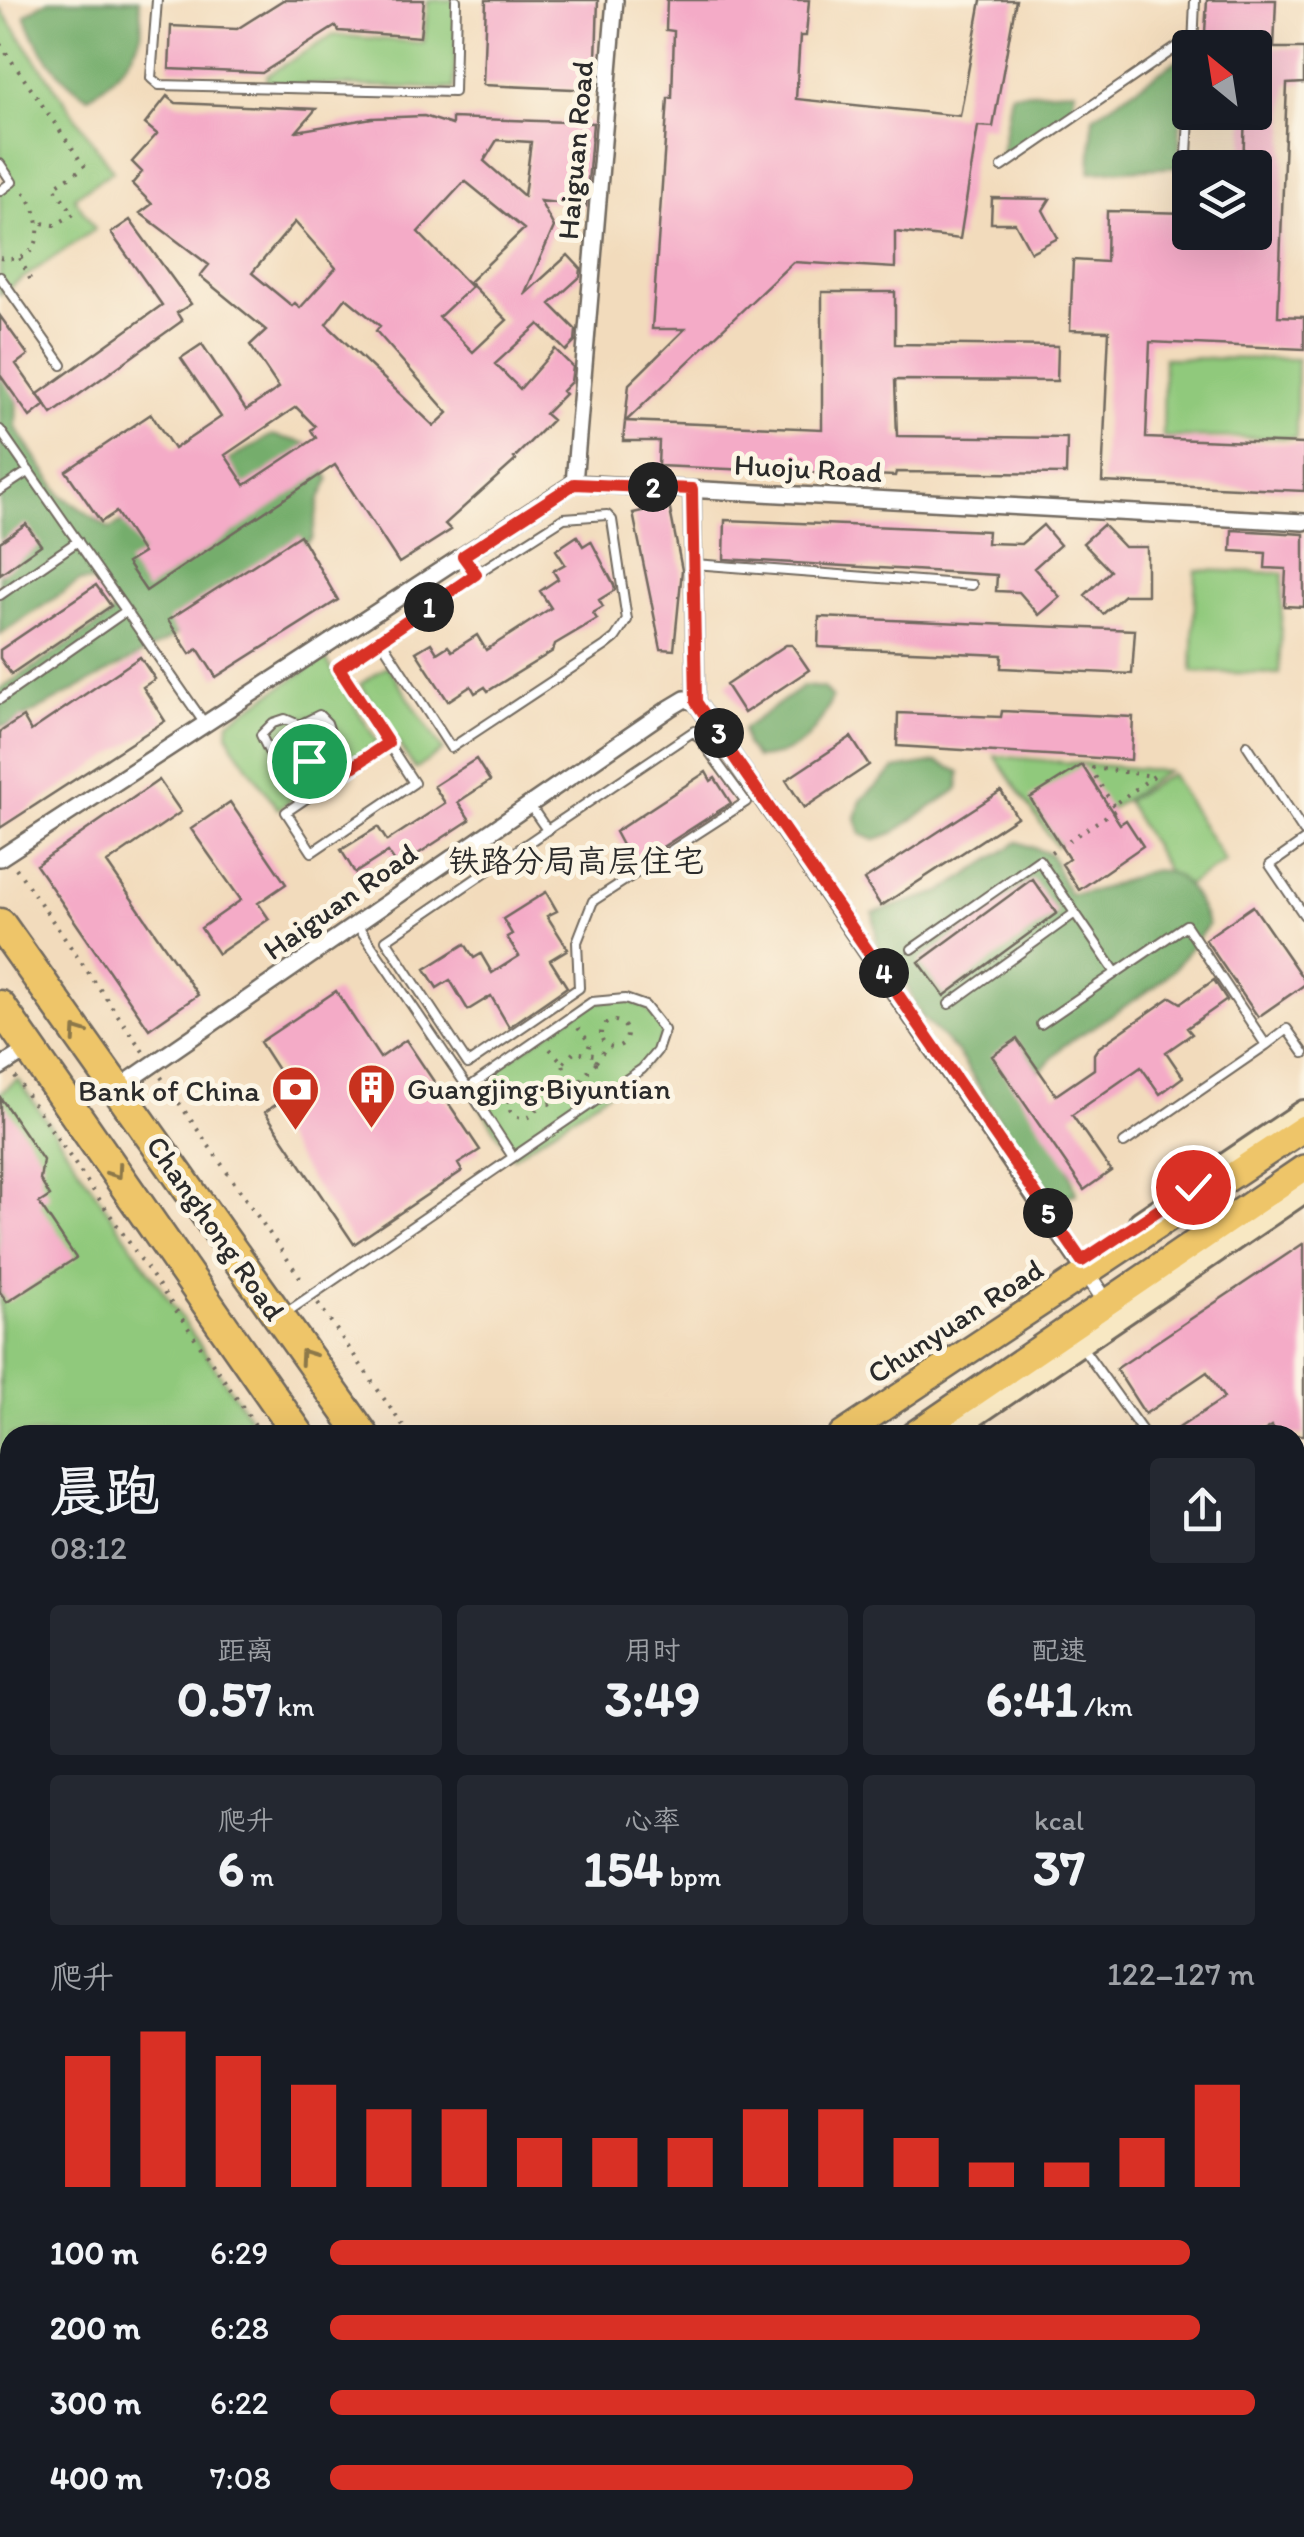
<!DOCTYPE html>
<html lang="zh">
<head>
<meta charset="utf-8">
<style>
	body { margin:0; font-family:Itim,"LXGW WenKai TC",sans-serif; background:#242831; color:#f1f3f6; height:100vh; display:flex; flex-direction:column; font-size:38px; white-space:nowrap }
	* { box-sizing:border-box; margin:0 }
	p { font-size:32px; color:#9ea1a6 }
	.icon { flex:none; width:55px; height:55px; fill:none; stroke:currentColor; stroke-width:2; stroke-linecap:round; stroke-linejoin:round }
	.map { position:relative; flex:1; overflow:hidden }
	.drawer { position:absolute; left:0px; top:1425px; width:1305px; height:1112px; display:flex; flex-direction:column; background:#171b24; border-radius:30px 30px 0 0; box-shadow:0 10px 40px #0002 }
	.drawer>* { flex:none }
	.needle { width:65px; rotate:330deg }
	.controls { position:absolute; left:1172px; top:30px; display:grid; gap:20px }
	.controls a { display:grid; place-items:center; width:100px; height:100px; border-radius:10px; background:#171b24; box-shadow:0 10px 40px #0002; font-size:50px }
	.pin { position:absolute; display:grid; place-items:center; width:85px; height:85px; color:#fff; margin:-42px; border:5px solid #fff; border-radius:50%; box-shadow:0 2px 10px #0007 }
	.km { position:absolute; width:50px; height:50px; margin:-25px; border-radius:50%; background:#222; color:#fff; font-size:28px; line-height:50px; text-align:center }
	.round { display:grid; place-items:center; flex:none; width:105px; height:105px; border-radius:10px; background:#242831 }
	.headline { display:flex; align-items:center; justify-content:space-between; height:170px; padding:0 50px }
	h1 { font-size:55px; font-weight:700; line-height:75px }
	.metrics { display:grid; grid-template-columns:repeat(3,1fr); gap:15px; height:170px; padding:10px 50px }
	.metrics div { display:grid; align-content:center; border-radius:10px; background:#242831; text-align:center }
	.metrics b { font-size:50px; font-weight:700 }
	.metrics small { font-size:28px; font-weight:400 }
	.metrics p { font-size:28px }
	.chart { height:280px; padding:20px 50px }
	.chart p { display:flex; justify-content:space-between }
	.chart svg { width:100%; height:180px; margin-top:10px; stroke:#d93025; stroke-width:6 }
	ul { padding:0 50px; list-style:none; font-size:32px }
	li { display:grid; grid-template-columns:160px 120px 1fr; align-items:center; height:75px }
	li i { height:25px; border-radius:12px; background:#d93025 }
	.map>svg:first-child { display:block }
	.green { fill:#90c97c; stroke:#5e7a54; stroke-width:2.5 }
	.forest { fill:#74ad6c; stroke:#506c4c; stroke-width:2.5 }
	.building { fill:#f4abc7; fill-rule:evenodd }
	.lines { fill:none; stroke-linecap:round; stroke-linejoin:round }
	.lane-casing { stroke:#71695e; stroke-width:12 }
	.street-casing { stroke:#71695e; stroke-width:20 }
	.secondary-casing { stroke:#71695e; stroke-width:28 }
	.primary-casing { stroke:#71695e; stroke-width:30 }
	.highway-casing { stroke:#71695e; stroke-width:35 }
	.path { stroke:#71695e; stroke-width:4; stroke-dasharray:2.5 8; stroke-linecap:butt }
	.lane { stroke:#fff; stroke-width:8 }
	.street { stroke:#fff; stroke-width:15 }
	.secondary { stroke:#f8e8c3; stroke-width:22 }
	.primary { stroke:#eec569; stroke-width:25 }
	.highway { stroke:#eec569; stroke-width:30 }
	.oneway { stroke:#8c784a }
	.route-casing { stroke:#fff; stroke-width:20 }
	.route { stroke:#d93025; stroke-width:12 }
	.labels { text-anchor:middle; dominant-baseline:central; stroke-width:10; stroke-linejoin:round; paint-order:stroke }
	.street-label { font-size:30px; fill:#2b2b2b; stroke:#fcf5e5 }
	.poi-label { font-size:30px; fill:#2b2b2b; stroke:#fcf5e5; text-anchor:start }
	.neighbourhood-label { font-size:32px; fill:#2b2b2b; stroke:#fcf5e5 }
</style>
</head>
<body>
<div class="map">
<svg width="1304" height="2537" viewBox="0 0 1304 2537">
	<rect width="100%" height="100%" fill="#fcf5e5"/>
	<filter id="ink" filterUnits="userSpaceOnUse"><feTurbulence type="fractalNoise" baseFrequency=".01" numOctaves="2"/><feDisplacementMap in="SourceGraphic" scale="20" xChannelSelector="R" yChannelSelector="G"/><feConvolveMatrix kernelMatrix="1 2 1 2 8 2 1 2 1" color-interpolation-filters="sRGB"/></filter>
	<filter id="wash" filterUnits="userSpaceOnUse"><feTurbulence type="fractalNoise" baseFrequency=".0048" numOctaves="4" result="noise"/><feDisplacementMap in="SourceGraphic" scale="40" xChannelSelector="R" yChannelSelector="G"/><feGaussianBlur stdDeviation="2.25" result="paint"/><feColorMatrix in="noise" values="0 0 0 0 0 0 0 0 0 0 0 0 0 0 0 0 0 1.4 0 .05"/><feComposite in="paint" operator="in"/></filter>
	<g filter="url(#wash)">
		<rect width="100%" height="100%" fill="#f2dbbc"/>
		<path class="green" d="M428,0h29l-3,89 -187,-6v-8l67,-40 90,8z
			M0,8l113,163 -39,26 21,32 -95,65v-103l12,-9 -12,-18z
			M1164,358l133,1 -1,79 -133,-1z
			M1196,570l87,3 -4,101 -87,-2z
			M325,658l53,85 -100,66 -45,-64 -5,-12 1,-12z
			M388,666l55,85 -28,18 -55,-85z
			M995,756l172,15 -111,75z
			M1171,774l54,88 -46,28 -53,-89z
			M625,999l20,7 19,24 -7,21 -15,18 -129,88 -45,-69 124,-86z
			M18,1079l238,348 -11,8h-235v184l-10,-15v-511z
			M0,1640l10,15v302l-10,3z
			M1295,2058l9,14v105l-9,6z"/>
		<path class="forest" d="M49,0h90c1,10 4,24 2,34 -8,26 -31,49 -53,63 -30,-19 -52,-49 -63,-82z
			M1182,57l-3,110 -89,5 3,-55z
			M1075,90l-3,19 -72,51 11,-67z
			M0,349l17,50 -1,29 45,67 49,34 162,-94 41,10 16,34 -10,22 -7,37 -38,39 -110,65 -154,83 -10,1v-37l109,-71 5,-9 -5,-12 -15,-15 -14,-1 -80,54z
			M804,686l19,2 9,10c-15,36 -35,58 -76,60l-10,-13 -3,-16z
			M937,762l23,10 -2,17 -65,44 -19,7 -13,-6 -5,-16 5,-18 34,-31z
			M1018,842l32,12 19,40c67,-1 99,-69 139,31l-34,44 -18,17 -93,60 -33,36 34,65 12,47 -19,4 -35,-42 -64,-103 -37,-37 -19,-40 -24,-27 -5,-36 68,-21z
			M1295,1740l9,2v138l-9,5 3,-100z"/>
		<g id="blocks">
			<path class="building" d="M283,0h141l-4,37 -81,-6 -3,-5 -74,47 -93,-4 2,-43 66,3z
				M486,0h112l-3,90 -112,-5z
				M667,0h142l-3,36h-6l-4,63 164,17 21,-116h35l-23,127 -15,-1 -18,113 -65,-7v36l-102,-6 -167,159 196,8v-137h73v52l163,2 -1,35 -162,-1 2,56 170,2 -1,36 -170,-2 -1,4 -237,-10 1,-25h-36l6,-57 56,-55h-33l16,-231h4l2,-67 -8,-1z
				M1207,0h69l-2,48h30v35l-17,1 -9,232 26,1v32l-154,-7 -4,96 158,6v47l-202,-9 7,-151 -39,-1 3,-70 33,2 1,-51 83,2v19h65v-64h-12l2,-56h10v-64h-51z
				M167,96l9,7 140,6 -19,22 75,-13 52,-2 28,9v-7l141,5 -7,83 -46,-5 14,26 -30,68 44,-40 13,14 -1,8 -30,27 26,26 -1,12 -9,9 -27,-27 -44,40 25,25 35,-40 18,18 -2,15 -9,9 3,3 -20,20 7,6 -38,38 2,2 -71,64 6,6 -52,33 -64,-98 -189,126 -19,-28 16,-10 -27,-41 -15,10 -35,-51 85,-57 23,35 47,-32 -40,-59 21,-14 44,66 33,-22 -29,-43 16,-15 -66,-54 9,-11 -69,-52 12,-9 -20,-20 10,-12 -10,-10 25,-28 -12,-10zM497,140l34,2 -7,54 -40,-35zM465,181l59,48 -55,53 38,38 -34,32 -34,-35 32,-30 -53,-55zM295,222l41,46 -36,40 -5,-5 -3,3 -40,-33zM346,298l34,28 -4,5 72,82 -14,13 -108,-102zM296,407l19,19 -4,4 5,8 -71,47 -20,-30z
				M992,198l58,1 -7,11 15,28 -27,14 -16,-29h-24z
				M130,220l61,84 -14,9 5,8 -130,93 -14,-20 124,-89 -51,-72z
				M0,316l28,39 -12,9 29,41 -15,12 -30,-42z
				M669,505l13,65 -8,80 -13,-1 -28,-136z
				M725,520l263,11 -1,12 34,1 22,-19 17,20 -26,23 26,29 -21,18 -20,-23 -23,-1 1,-16 -273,-16z
				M26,524l15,21 -41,29v-32z
				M1103,525l21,22h23v48h-23l-21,19 -18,-19 25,-24 -27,-28z
				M1232,530l72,4v73l-20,-1 2,-37 -21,-1 1,-15 -35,-2z
				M300,535l38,65 -122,77 -18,-28 -8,5 -22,-34z
				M577,536l6,10 8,-5 23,44 1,5 -16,10 4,7 -10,6 4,6 -42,25 -2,7 -65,40 -3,-4 -10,6 -4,-7 -23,15 -32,-49 15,-9 6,10 11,-7 4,5 25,-16 9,15 65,-42 -11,-17 18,-12 -5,-8 12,-7 -9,-14z
				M96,585l15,21 -100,68 -11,-16v-8z
				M819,617l316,13 -3,44 -131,-6 1,-13 -184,-8z
				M786,645h6l17,25 -65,43 -18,-28z
				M140,657l15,22 -12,8 22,34 -165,107v-96l23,-15 8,14z
				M1002,711l131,6 -2,43 -234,-14 1,-33 103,4z
				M851,737l18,28 -65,43 -18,-28z
				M476,759l14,22 -32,21 12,18 -72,47 -10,-15 -33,21 -14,-23 37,-23 9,14 58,-38 -11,-17z
				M1082,765l38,59 6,-4 17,26 -64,44 -17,-26 7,-5 -39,-61z
				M706,772l5,9 4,-3 16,25 -98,63 -18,-34z
				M159,780l22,32 -74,51 91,132 -49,34 -113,-164z
				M1001,791l16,26 -136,89 -17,-26z
				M230,802l56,82 -28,19 11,16 -51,35 -17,-26 40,-28 -50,-71z
				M1032,879l25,34 -113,83 -25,-34z
				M546,892l11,19 -10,5 21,33 -18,11 17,27 -58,40 -18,-31 -23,14 -18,-30 -13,8 -12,-19 40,-25 9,14 7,-4 11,19 27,-17 -12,-19 5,-3 -9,-15z
				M1253,906l51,74v5l-46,32 -53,-78z
				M1214,980l13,20 -40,28 5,6 -26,18 17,25 -23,17 -19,-27 -69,48 39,56 -27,19 -92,-134 25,-17 39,56 38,-26v-15l4,-6 73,-51 10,6z
				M336,991l44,67 26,-18 74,110 -22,14 4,7 -108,73 -89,-132 28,-19 -33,-51z
				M0,1097l43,63 -3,20 10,16 -11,7 37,55 -69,44 -7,-10z
				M1304,1243v192h-26l-6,-9 -14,9h-90l56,-37 -17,-26 -62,42 -29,-45z"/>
		</g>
	</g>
	<g filter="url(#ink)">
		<use href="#blocks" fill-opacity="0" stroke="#71695e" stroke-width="2.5"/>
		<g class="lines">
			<defs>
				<path id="lane" d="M157,0l-6,78 8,7 295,7 2,-92
					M1193,48l2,-48
					M0,164l12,18 -12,9
					M1002,167l191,-131
					M1185,189l5,-88
					M0,277l62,88
					M0,430l205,294
					M0,490l29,-19
					M463,556l13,18 -95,66 70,108 154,-102 10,-8 12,-18 -15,-100 -5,-5 -43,3 -88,56
					M694,564l278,21
					M0,595l78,-54
					M381,640l-42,28 75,115 -102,69 -26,-40 102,-69
					M0,699l126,-88
					M1247,745l57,87
					M302,773h-16l-12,-11 -13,-27 12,-12 12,-4 14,6 20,-10 8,8 4,12 -12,14v7
					M312,795c-10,-19 -14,-29 7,-39l29,14
					M529,804l18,26 -161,110 82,124 111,-76 -2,-46 16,-41 153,-99 -52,-71 -147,99
					M1304,841l-34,24 34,50
					M912,949l127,-89 77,113
					M949,1004l126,-91
					M1041,1024l145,-99 80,120 21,-16 17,24
					M468,1088l45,69
					M1124,1143l142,-98
					M287,1312l355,-243 15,-18 7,-21 -19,-24 -20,-7 -33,3 -124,86 -112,-165
					M1082,1347l63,88
					M0,2167l10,-7
					M0,2210l5,7 5,-3
					M338,2528l6,9
					M674,2528l7,9"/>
				<path id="street" d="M574,483l41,-483
					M692,489l4,213 411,601
					M0,858l574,-375 730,39
					M0,1067l30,-19
					M117,1089l553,-381 15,-9 11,3
					M1295,2022l9,12
					M103,2528l7,9
					M25,2537l14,-9"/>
				<path id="secondary" d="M1141,1222l163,-110
					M945,1435l359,-244
					M1295,2500l9,-7
					M1242,2537l13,-9
					M1294,2537l10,-7"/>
				<path id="primary" d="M842,1435l462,-307
					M913,1435l391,-267
					M0,2010l10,-7
					M0,2062l10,-7"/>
				<path id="highway" d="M0,924l363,511
					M0,1006l299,429
					M1069,2528l7,9
					M1116,2528l6,9"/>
			</defs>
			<use href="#lane" class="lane-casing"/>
			<use href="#street" class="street-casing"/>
			<use href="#secondary" class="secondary-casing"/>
			<use href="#primary" class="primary-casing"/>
			<use href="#highway" class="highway-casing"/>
			<path class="path" d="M0,44l85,123 -31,20 20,27 -19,11 -14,-2
				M0,258c45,8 47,-39 23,-67
				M20,258l11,23
				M1051,852l66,-43 -4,-4 -20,-32v-5l61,8 -41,29
				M16,868l128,185
				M601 1034a13 13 0 1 1 26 0a13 13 0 1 1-26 0Z
				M578,1028l12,15 -3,10
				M550,1049l13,14 3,15 12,6 18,-22 -2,-7 -20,-3 -11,11
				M596,1062l11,-16
				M15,1077l247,358
				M161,1077l143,206
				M508 1103a15 15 0 1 1 30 0a15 15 0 1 1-30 0Z
				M538,1105l11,-1 29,-20
				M318,1303l91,132
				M1031,2528l7,9
				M1170,2528l6,9"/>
			<use href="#lane" class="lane"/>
			<use href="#street" class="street"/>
			<use href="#secondary" class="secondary"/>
			<use href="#primary" class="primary"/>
			<use href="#highway" class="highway"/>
		</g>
		<defs><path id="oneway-chevron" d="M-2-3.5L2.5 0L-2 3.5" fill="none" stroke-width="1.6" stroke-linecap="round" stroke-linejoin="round" transform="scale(2.5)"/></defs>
		<g class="oneway">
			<use href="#oneway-chevron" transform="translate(78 1033) rotate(-125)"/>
			<use href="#oneway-chevron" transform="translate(116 1172) rotate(55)"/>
			<use href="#oneway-chevron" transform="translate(306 1356) rotate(-125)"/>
		</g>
	</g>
	<g class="lines" filter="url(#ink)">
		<defs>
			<path id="route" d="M309,761l11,-5 28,14 40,-27 -49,-75 137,-94 -13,-18 111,-72 118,5 4,213 386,559 111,-74"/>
		</defs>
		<use href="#route" class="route-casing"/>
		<use href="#route" class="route"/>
	</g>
	<defs>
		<symbol id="building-pin" viewBox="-11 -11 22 30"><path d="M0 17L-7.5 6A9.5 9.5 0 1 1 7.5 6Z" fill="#c8321e" stroke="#fcf5e5"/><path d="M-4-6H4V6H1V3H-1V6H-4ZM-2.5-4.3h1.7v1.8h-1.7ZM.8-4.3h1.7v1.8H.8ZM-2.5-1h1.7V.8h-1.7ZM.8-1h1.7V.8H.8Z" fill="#fff"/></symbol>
		<symbol id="bank-pin" viewBox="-11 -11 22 30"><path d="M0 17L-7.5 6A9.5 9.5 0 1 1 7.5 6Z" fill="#c8321e" stroke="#fcf5e5"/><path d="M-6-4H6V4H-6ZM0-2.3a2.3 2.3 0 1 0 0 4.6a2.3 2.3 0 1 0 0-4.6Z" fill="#fff"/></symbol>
	</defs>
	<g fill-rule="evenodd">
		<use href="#building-pin" x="344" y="1060" width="55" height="75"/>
		<use href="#bank-pin" x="268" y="1062" width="55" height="75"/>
	</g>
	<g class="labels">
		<g class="street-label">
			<text transform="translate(575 150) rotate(-85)">Haiguan Road</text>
			<text transform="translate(808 468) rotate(3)">Huoju Road</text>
			<text transform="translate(340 901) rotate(-35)">Haiguan Road</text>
			<text transform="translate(216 1228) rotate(55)">Changhong Road</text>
			<text transform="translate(955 1321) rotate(-33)">Chunyuan Road</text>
		</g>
		<g class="poi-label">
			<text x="407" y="1088">Guangjing·Biyuntian</text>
			<text x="260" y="1090" text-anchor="end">Bank of China</text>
		</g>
		<g class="neighbourhood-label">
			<text x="576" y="861">铁路分局高层住宅</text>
		</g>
	</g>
</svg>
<div class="controls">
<a><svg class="needle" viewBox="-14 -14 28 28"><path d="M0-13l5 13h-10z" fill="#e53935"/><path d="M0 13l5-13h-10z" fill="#9ea1a6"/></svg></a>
<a><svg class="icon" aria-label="layers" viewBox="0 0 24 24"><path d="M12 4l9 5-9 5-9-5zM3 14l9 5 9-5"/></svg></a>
</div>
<div class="pin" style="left:309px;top:761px;background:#1e9e55"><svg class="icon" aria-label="arrive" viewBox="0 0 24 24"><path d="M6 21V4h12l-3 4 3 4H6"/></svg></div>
<div class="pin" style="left:1193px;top:1187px;background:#d93025"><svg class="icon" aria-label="check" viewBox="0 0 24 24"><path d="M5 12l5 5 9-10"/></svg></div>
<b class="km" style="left:429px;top:607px">1</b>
<b class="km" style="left:653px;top:487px">2</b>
<b class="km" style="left:719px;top:733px">3</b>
<b class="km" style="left:884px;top:973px">4</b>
<b class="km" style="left:1048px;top:1213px">5</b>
<section class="drawer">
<div class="headline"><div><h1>晨跑</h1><p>08:12</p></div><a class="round"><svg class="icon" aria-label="share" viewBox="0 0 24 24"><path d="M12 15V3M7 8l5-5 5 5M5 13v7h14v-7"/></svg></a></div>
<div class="metrics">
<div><p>距离</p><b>0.57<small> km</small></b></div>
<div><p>用时</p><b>3:49</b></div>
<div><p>配速</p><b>6:41<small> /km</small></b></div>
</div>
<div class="metrics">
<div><p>爬升</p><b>6<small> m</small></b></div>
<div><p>心率</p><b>154<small> bpm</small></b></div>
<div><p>kcal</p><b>37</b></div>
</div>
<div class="chart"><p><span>爬升</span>122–127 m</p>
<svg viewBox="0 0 160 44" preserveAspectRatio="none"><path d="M5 44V12M15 44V6M25 44V12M35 44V19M45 44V25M55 44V25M65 44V32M75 44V32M85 44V32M95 44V25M105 44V25M115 44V32M125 44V38M135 44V38M145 44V32M155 44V19"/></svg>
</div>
<ul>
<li><b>100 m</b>6:29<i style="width:93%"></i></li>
<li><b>200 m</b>6:28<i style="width:94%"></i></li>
<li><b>300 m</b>6:22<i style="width:100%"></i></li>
<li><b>400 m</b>7:08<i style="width:63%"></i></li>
</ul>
</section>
</div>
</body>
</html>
